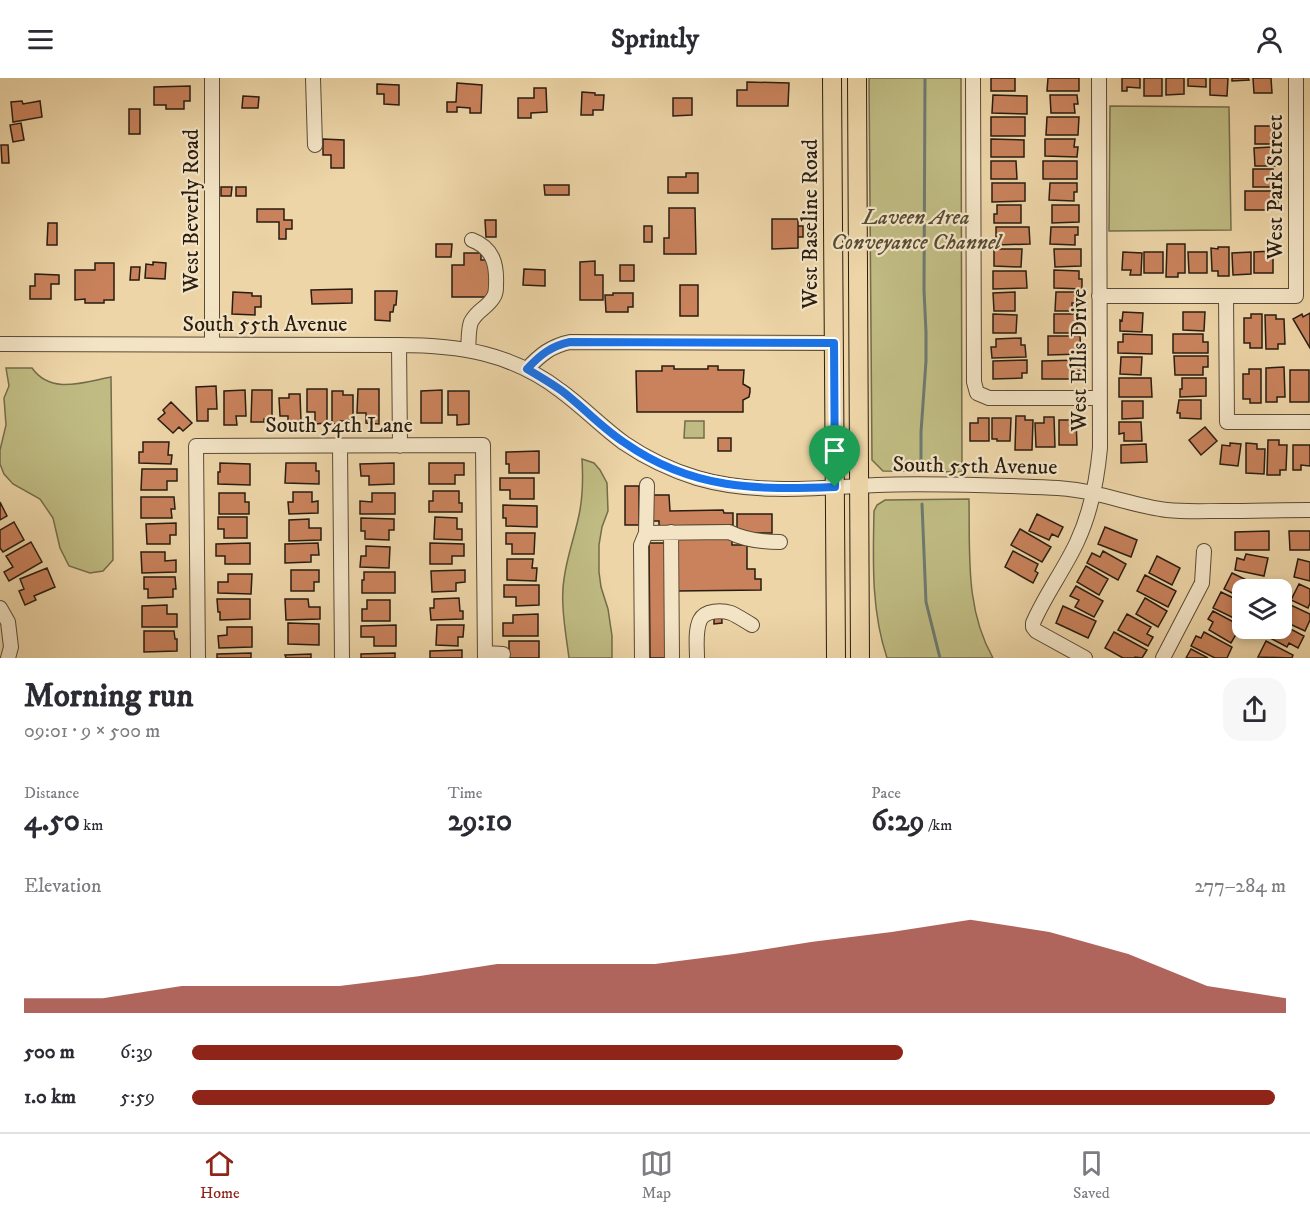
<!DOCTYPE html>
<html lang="en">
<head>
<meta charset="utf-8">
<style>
	body { margin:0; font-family:"IM FELL DW Pica",serif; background:#f7f7f7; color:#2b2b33; height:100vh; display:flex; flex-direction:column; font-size:22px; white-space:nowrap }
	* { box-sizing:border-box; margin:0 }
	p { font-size:20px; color:#7c7c81 }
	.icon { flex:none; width:33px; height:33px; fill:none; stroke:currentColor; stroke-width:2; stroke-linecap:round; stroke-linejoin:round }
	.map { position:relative; height:580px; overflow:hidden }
	.sheet { display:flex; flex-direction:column; background:#fff; flex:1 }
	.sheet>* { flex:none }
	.tools { position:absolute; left:1232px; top:501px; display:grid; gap:12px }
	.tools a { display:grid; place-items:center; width:60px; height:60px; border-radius:12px; background:#fff; box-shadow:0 3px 9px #0003; font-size:30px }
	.pin { position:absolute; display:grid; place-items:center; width:51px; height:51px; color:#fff; margin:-62px -26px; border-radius:50% 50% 50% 0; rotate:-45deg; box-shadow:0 0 6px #0007 }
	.pin .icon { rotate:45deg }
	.round { display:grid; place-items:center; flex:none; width:63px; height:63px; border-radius:18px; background:#f7f7f7 }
	.overview { display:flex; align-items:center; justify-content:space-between; height:102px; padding:0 24px }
	h1 { font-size:33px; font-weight:800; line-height:45px }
	.metrics { display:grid; grid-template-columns:repeat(3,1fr); gap:9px; height:102px; padding:6px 24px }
	.metrics div { display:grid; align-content:center }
	.metrics b { font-size:30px; font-weight:800 }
	.metrics small { font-size:16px; font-weight:400 }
	.metrics p { font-size:16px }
	.chart { height:168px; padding:12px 24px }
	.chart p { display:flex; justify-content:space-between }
	.chart svg { width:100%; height:108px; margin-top:6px; fill:#8f2418; opacity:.7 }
	ul { padding:0 24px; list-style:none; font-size:20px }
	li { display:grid; grid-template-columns:96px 72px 1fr; align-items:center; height:45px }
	li i { height:15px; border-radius:8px; background:#8f2418 }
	header { display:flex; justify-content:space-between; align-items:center; height:78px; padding:0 24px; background:#fff; font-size:27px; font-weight:800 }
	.tabs { display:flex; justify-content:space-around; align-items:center; height:84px; border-top:2px solid #e1e1e2; background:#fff; font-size:16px; color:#7c7c81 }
	.tabs a { display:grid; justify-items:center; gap:3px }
	.tabs .current { color:#8f2418 }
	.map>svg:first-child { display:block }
	.green { fill:#bfbb82; stroke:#746c4a; stroke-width:1.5 }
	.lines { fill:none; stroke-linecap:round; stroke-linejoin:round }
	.stream { stroke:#6d7970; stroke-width:3 }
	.building { fill:#c9825c; stroke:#291d11; stroke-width:1.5 }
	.minor-casing { stroke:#5a4b36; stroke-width:16 }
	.major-casing { stroke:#291d11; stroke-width:20 }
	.minor { stroke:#f3e4c6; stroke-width:14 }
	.major { stroke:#edd5a7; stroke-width:18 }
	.route-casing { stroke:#fff; stroke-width:12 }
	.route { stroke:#1a73e8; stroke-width:8 }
	.labels { text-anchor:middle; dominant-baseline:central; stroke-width:4.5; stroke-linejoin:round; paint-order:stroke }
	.street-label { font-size:22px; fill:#291d11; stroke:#f3e4c6 }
	.park-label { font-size:22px; font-style:italic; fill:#564c33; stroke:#f3e4c6 }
</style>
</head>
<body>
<header><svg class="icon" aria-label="menu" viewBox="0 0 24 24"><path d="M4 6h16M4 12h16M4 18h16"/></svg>Sprintly<svg class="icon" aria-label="person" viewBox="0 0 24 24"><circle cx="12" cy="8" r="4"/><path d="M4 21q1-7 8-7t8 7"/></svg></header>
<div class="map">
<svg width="1310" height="580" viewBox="0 0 1310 580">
	<rect width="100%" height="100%" fill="#edd5a7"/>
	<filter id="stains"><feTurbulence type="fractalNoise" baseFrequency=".00333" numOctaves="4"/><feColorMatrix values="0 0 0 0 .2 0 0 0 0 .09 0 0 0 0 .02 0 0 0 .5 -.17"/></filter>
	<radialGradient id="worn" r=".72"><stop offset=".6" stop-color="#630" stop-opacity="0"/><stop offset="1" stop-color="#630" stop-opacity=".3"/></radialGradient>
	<path class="green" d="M869,0h92l1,394 -79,-1 -11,-11z
		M1110,28l119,1 2,123 -122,1z
		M6,290h26c19,27 52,14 79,9l2,183 -10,11 -13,2 -21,-7 -9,-18 -7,-30 -13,-19 -27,-15 -9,-10 -4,-10v-14l6,-25 -2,-27 5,-12z
		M685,343h19v17h-20z
		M582,381l12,4 6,7 7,13 1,28 -6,16 -3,18v27l2,15 7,22 4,27v22h-43c-3,-23 -9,-56 -5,-79 3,-24 12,-46 16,-69 3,-17 3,-34 2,-51z
		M969,421c1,54 -4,110 24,159h-106c-16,-48 -14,-97 -13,-147l3,-6 8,-5z"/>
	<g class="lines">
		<path class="stream" d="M921,390v-36l5,-71v-29l-2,-42 1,-212
			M922,426l4,98 14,56"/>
	</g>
	<path class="building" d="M991,0h24v13h-24z
		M1048,0h31v13h-32z
		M1122,0h18v10l-13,-1v4h-5z
		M1144,0h18v18h-18z
		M1166,0h18v16l-18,1z
		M1188,0h18v9l-18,-1z
		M1210,0h18l-1,18 -17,-1z
		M1232,0h16l1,2 -17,1z
		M1253,0h18l1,15h-18z
		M747,4l42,1 -1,23h-51v-16h10z
		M457,5l25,2 -1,28h-11v-5l-13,-1v5h-10v-10h9z
		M377,6l22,1v20l-15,-1v-10h-7z
		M190,8v15h-6v8h-18v-4h-12v-18z
		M534,10h12l1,24 -16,1v5h-13v-20h16z
		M582,14l13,1v2h9l-1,15h-10v5h-12z
		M993,17l34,1v18l-35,-1z
		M1050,17h27l1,9h-4l1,9h-24z
		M243,18l16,1 -1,11h-16z
		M673,20h19v17l-19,1z
		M22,23l1,3 17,-3 2,16 -29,5 -2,-20z
		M129,31h11v25h-11z
		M991,39h34v19h-34z
		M1047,39h32l-1,18h-32z
		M21,45l3,17 -11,2 -3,-17z
		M1255,48h21v18h-21z
		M323,61l21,1v28h-13v-13h-8z
		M991,61l33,1v17h-33z
		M1045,61h30l-1,8h4l-1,10 -32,-1z
		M1,67h7l1,18h-7z
		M1274,69l1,19h-20l-1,-18z
		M991,83h25l1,18h-26z
		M1043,83h34v18h-34z
		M1253,91h20l1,18h-21z
		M686,95h12v20h-30v-16h18z
		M992,105h33v18l-33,1z
		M1050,105h27v9h-3v9l-25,-1z
		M544,107h25v10h-24z
		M221,109h11l-1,9h-10z
		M236,109h10v9h-10z
		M1245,113h33v19h-33z
		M997,127h24v18h-27v-9h3z
		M1052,127h27v17l-27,1z
		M669,130h26l1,46h-32v-16h5z
		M257,131h27v11h8v9h-6v10h-7v-17h-22z
		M772,141h26v29l-26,1z
		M485,142h11v17h-10z
		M48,145h9v22h-10z
		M644,148h8v16h-8z
		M798,148h5v11h-5z
		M996,149h33l1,17 -34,1z
		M1051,149h27v8h-3v10l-25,-1z
		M436,166h16l-1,13h-15z
		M1167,166h18v29h-7v4h-12z
		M1218,169h11v29h-11v-5h-6l-1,-23 7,1z
		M994,171h28l-1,18 -27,-1z
		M1054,171h27v17l-26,1z
		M1273,173v22h-19v-21z
		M1123,174l19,1 -1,22h-11l1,-5h-9z
		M1144,174h19v21h-19z
		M1188,174h19v21h-18z
		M1251,174v22l-18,1 -1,-22z
		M464,175h17v7h10v37h-39v-32h12z
		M595,183v14h8v25h-23v-38z
		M153,184l13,1 -1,16 -20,-1 1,-14 7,1z
		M95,185h19v37h-10v3h-19v-4l-10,1v-30h20z
		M620,187h14v16h-14z
		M131,189h9l-1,13h-9z
		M524,191l21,1v16l-22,-1z
		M1054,192l25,1v8h3v10l-28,-1z
		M993,193h33l1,17 -34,1z
		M35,196l24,1v9h-8v15h-21v-13h5z
		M680,207h18v31h-18z
		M352,211v14l-40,1 -1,-14z
		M375,213h22l-1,14h-2l-1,7h-3v9l-15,-1z
		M233,214l19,1v3h9v11h-6v8l-23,-1z
		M1015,214v19h-21l-1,-18z
		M1056,214h21v11h-5v8h-17z
		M613,215h20v14h-5v5h-22l-1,-17h8z
		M1123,234l20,1 -1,19 -22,-1v-11l2,1z
		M1183,234h22l-1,19 -21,-1z
		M1310,235v35l-17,-29 9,-5 1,3z
		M993,236l24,1 -1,18h-23z
		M1054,236h23v19h-23z
		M1251,236h11v34h-12v-5h-6v-25h7z
		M1265,237h11v4h8l1,25h-7v5h-12z
		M1123,256l29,1v19l-34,-1v-11h5z
		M1173,256h30v8h5v11h-35z
		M1048,258h32l1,18 -33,1z
		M1021,260v7h4l1,12 -34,1 -1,-11h5v-8z
		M1174,278h34v11h-5v8h-28z
		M1121,279h21l-1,18 -21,-1z
		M1027,282v13h-5v5l-29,1v-18z
		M1081,282v11h-5v8h-34v-18z
		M662,288h12v3h34v-3h10v4h26l-1,14 7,4v4l-1,5 -6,3v12h-106l-1,-41h26z
		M1284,289l1,30h-8v5h-11v-34z
		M1249,291h12v34h-11v-4h-7v-25h6z
		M1290,292h19v32h-19z
		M1119,300h32l1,19h-33z
		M1182,300h24v18l-26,1v-8h2z
		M216,308l1,23h-9v12h-11l-1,-34z
		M307,311h20v34l-12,1v-12h-8z
		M358,311h21v35l-13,-1v-10h-9z
		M245,312l1,26h-10l1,9h-13v-34z
		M252,312h20v29h-8v3h-13z
		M442,312v33h-21v-32z
		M332,313h11v4h10v26h-13v3h-8z
		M448,313h21v33l-12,1v-10h-9z
		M289,316h11l1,28h-13v-6h-8l-1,-18h10z
		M1179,322h22v19l-21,-1v-5h-3z
		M1122,323h21v17l-21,1z
		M171,324l21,21 -9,8 -4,-4 -6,6 -15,-14 7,-6 -2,-3z
		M1016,338h9v4h8l-1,30h-17z
		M1044,339h10l1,30h-19l-1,-24h9z
		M978,340h11v23h-19v-18h8z
		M992,340h19l-1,23h-13v-2h-5z
		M1059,342h17l1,25h-18z
		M1119,344h22l1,19h-18v-8l-5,1z
		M1205,349l12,14 -16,14 -12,-15z
		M718,360h13v13h-13z
		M1268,362h11v5h8l-1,25h-6v5h-13z
		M143,364h26l-1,13h4l-1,9 -32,-1v-11h4z
		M1230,365l11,1 -3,22 -18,-2 2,-19 8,1z
		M1246,365l11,1v5h8l-1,25 -18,-1z
		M1146,366l1,18 -26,1v-18z
		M1293,367h17v21l-9,-1v5h-8z
		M539,373v22h-30v-9h-3v-12z
		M220,385l30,1v21l-32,-1v-12h2z
		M286,385h30v8h3v13l-34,-1z
		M394,385v21l-25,1v-9h-8l-1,-12z
		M429,385h35v12h-9v9h-26z
		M142,391h35v12h-10v9h-26z
		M500,400h34v21h-24v-9h-10z
		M625,408h14v39h-14z
		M433,413h26v12h3v9h-33v-11h4z
		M293,414h19v10l6,-1v12l-29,1 -1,-12h5z
		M219,415h26v9h4v12h-30z
		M372,415h23v21h-35v-13l12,1z
		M653,417h16l1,16 53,-1 1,3h9v12l-74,1v-5h-6z
		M141,419h33l1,12h-4l1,9h-31z
		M0,424l7,14 -7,4z
		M503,427l34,1v21l-31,-1v-8h-3z
		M737,436h35v19h-35z
		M1037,436l26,13 -5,10 -6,-3 -3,6 -20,-9z
		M218,439h29v21h-23v-9h-6z
		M435,439l22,1v11h5v11l-28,-1z
		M361,440l33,1v11h-5v10l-24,-1v-8h-4z
		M309,441v9h12v12l-32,1v-21z
		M14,444l10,18 -21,12 -3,-4v-18z
		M176,445v12h-6v9h-23l-1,-20z
		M1105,449l32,13 -6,17 -33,-13z
		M1020,451l31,18 -9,15 -31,-17z
		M1269,453v19h-34v-18z
		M1289,453h21v19h-20z
		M506,455h29l-1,21h-22v-10h-6z
		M732,460v7h15v24h8v10h6v11l-84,1v-52z
		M31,464l11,20 -33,19 -5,-9 9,-5 -7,-11z
		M250,465v21h-25v-8h-9v-12z
		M318,465l1,12h-8v7l-26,1v-19z
		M430,465l34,1v12h-12v8h-22z
		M649,465h16v115h-15z
		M366,468l24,1 -1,21 -29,-1 1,-11h5z
		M1013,473l25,13 -3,7 3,2 -5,10 -28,-16z
		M1103,473l23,13 -8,16 -31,-17 5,-10 8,4z
		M141,474h24v9l11,-1v12l-34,1z
		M1246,476l22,4 -4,18 -29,-6 2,-12 7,2z
		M1157,478l23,12 -8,17 -23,-12z
		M507,481h26l-1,9h5l-1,13 -29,-1z
		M1298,481l12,3v19l-16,-4z
		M1086,488l22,13 -9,16 -22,-13z
		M47,490l8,19 -21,9 2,4 -11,5 -6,-14 5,-2 -4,-10z
		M291,492h28v12h-5v9h-23z
		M465,492v12l-9,1v8l-24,1 -1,-21z
		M364,494h31v21h-33v-13h2z
		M1232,495l31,15v2h-21v8l-18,-9z
		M228,496h24l-1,20 -33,-1v-11h10z
		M1145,497l31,16 -8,16 -31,-16z
		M144,499h31l1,12h-3v8l-25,1v-9h-4z
		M1299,506l11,5v14l-2,5 -17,-8z
		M504,507h35v20l-23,1v-9h-12z
		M1076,508l27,15 -9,16 -19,-10 4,-7 -9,-4z
		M1221,514l21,10v20l-29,-14z
		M459,520l1,13h3v8l-32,1 -1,-12h4v-9z
		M1145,520l22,13 -9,16 -22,-13z
		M217,521h33v20l-30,1v-8h-2z
		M285,521h23l1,8h11v12l-34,1z
		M367,522h23v21h-28v-12h5z
		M1282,523l28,13v6l-5,11 -24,-11v-17z
		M167,527v9h10v13h-35v-21z
		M714,527h7l1,18 -8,1z
		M1063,528l33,15 -8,17 -32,-15z
		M1213,533l28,15 -10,17 -22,-13 4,-8 -5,-3z
		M538,536v22h-35v-13h10v-8z
		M1127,536l24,13 -4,7 6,3 -5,9 -30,-16z
		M288,545l31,1v21l-31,-1z
		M1281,546l23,12 -6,12 -9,-5 -2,4 -17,-9 5,-10h6z
		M396,547v21h-22v-9h-13v-11z
		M437,547h27l-1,12h-5v9l-22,-1z
		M227,549h25v20l-33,1 -1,-12 9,-1z
		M144,553h30l1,8h2v12l-33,1z
		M1114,554l33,18 -5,8 -7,-1 -1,1h-11l-18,-10z
		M1204,554l28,15 -5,11h-12l-24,-12 5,-10 5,2z
		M509,563h30v17h-33v-8h3z
		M1266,563l27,14 -1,3 -34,-1z
		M1191,571l17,9h-22z
		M462,572v8h-32v-7z
		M251,575v5h-34v-4z
		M395,575v5h-34v-4z
		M311,576v4h-25l-1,-3z"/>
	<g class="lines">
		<defs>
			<path id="minor" d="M212,0v266
				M313,0l2,67
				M973,0l1,304 3,11 12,5h111
				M1099,218h197v-218
				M1226,218l1,126h83
				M0,266l399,1c60,0 113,8 162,46 22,16 41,36 63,52 22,15 47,27 73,35 58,17 121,10 180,7 45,-2 90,0 134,1 27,1 55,1 81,7 25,5 49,14 75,17 18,2 38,1 57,1 29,0 57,-1 86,-1
				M399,267l1,101
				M468,272c1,-9 0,-20 3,-28 6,-12 16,-14 22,-24 3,-4 3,-8 3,-13 1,-21 -3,-37 -24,-45
				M527,291c13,-14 24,-23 43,-27l264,1
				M340,368l2,212
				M671,454l1,126
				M646,455l1,-48
				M0,530l8,14 3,25 -3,11
				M485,575l18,1
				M198,580l-2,-212 287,-1 2,213
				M642,580l-1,-113 5,-12 83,-1c16,8 33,10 51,10
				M697,580c0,-12 -2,-27 3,-38 5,-10 22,-10 31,-7 7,3 14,8 21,12
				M1085,580l-49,-27 -3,-4v-4c12,-28 31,-53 44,-81 14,-30 20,-61 23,-94l-1,-370
				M1163,580l39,-75 2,-32"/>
			<path id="major" d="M832,0l4,580
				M857,0l3,580"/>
		</defs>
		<use href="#minor" class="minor-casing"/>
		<use href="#major" class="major-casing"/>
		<use href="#minor" class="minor"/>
		<use href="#major" class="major"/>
	</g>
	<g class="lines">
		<defs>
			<path id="route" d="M570,264l264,1 1,144c-78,3 -143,3 -210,-44 -23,-15 -42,-36 -63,-52 -11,-8 -23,-15 -35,-22 13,-14 24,-23 43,-27z"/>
		</defs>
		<use href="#route" class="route-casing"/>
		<use href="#route" class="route"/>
	</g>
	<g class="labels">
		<g class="street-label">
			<text transform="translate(1275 109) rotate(-90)">West Park Street</text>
			<text transform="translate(191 133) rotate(-90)">West Beverly Road</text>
			<text transform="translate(810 146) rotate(-90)">West Baseline Road</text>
			<text x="265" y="246">South 55th Avenue</text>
			<text transform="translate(1079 282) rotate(-90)">West Ellis Drive</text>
			<text x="339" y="347">South 54th Lane</text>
			<text transform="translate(975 388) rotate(1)">South 55th Avenue</text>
		</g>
		<g class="park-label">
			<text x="916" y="139">Laveen Area<tspan x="916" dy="25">Conveyance Channel</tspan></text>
		</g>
	</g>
	<rect width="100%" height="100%" filter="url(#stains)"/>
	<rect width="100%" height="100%" fill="url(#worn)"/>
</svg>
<div class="tools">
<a><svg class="icon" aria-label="layers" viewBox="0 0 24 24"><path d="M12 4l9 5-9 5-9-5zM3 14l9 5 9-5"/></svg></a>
</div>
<div class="pin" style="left:835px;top:409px;background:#1e9e55"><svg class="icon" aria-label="arrive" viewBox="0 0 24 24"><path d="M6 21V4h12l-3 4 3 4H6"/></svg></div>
</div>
<section class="sheet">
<div class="overview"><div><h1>Morning run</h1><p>09:01 · 9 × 500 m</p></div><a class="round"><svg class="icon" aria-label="share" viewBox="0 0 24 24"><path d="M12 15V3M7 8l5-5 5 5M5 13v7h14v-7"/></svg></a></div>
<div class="metrics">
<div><p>Distance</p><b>4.50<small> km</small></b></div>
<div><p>Time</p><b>29:10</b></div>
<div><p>Pace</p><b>6:29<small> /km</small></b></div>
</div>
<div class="chart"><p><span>Elevation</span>277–284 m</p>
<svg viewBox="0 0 160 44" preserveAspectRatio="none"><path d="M0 44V38L10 38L20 33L30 33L40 33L50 29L60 24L70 24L80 24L90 20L100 15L110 11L120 6L130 11L140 20L150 33L160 38V44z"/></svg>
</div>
<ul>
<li><b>500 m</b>6:39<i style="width:65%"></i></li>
<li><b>1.0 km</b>5:59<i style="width:99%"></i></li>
</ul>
</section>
<nav class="tabs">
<a class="current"><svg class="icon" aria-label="home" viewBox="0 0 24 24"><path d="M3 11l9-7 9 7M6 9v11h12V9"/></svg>Home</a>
<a><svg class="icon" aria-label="map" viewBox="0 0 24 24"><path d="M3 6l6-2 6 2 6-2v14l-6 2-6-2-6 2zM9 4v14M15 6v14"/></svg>Map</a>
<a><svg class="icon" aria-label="saved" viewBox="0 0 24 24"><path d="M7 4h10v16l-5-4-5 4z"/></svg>Saved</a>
</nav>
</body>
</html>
